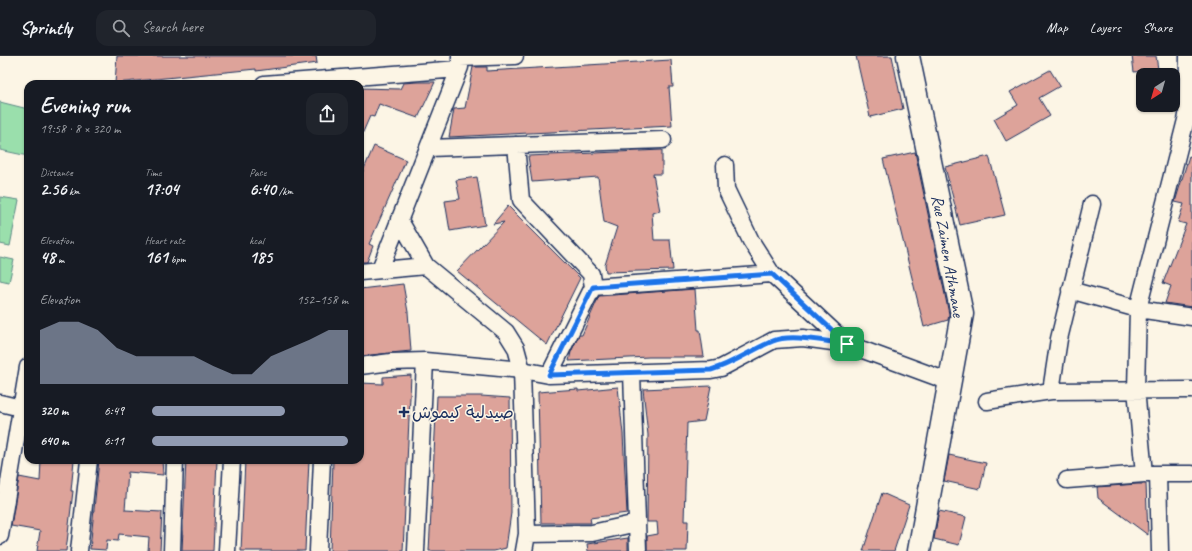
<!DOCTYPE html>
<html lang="en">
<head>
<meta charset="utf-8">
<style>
	body { margin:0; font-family:Caveat,"Playpen Sans Arabic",sans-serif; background:#20242c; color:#f1f3f6; height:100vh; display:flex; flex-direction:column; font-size:15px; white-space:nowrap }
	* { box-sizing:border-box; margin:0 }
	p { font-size:13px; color:#9ea1a6 }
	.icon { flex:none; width:22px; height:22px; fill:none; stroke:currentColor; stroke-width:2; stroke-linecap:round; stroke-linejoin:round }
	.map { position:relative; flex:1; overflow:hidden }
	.side { position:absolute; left:24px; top:24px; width:340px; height:384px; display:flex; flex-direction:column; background:#171b24; border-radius:12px; box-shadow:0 1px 3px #0004 }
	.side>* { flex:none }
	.needle { width:26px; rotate:217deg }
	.buttons { position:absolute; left:1136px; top:12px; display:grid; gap:8px }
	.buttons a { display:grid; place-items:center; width:44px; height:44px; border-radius:8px; background:#171b24; box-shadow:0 1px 3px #0004; font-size:20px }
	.pin { position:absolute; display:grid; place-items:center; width:34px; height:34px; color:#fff; margin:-17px; border-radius:8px; box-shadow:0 2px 6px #0006 }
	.round { display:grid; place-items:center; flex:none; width:42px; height:42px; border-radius:12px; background:#20242c }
	.summary { display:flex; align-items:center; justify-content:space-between; height:68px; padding:0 16px }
	h1 { font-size:22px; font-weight:700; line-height:30px }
	.figures { display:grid; grid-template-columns:repeat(3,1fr); gap:6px; height:68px; padding:4px 16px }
	.figures div { display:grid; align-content:center }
	.figures b { font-size:17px; font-weight:700 }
	.figures small { font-size:11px; font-weight:400 }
	.figures p { font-size:11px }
	.chart { height:112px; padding:8px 16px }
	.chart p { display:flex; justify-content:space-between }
	.chart svg { width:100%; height:72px; margin-top:4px; fill:#919bb2; opacity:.7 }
	ul { padding:0 16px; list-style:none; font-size:13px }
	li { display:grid; grid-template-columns:64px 48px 1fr; align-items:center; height:30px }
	li i { height:10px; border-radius:5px; background:#919bb2 }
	header { display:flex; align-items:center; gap:24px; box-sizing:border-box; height:56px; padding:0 20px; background:#171b24; border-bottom:1px solid #363941 }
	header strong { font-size:19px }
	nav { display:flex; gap:22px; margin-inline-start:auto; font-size:14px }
	.search { width:280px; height:36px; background:#20242c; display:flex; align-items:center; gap:10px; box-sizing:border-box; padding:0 14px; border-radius:12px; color:#9ea1a6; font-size:15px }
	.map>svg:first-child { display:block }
	.green { fill:#9adfac; stroke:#5a8785 }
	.building { fill:#dda39a; stroke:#1b2f5e }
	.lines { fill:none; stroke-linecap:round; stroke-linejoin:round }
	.minor-casing { stroke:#1b2f5e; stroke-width:19 }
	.secondary-casing { stroke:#1b2f5e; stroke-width:25 }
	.minor { stroke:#fcf5e5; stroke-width:16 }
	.secondary { stroke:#fcf5e5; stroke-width:22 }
	.route-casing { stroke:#fff; stroke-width:8 }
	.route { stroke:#1a73e8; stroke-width:5 }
	.poi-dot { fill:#1b2f5e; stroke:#fcf5e5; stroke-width:1.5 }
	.labels { text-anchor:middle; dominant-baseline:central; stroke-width:3; stroke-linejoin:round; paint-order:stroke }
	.street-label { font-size:17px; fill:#1b2f5e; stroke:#fcf5e5 }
	.poi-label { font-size:17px; fill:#1b2f5e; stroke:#fcf5e5; text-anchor:start }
</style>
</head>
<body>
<header>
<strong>Sprintly</strong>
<div class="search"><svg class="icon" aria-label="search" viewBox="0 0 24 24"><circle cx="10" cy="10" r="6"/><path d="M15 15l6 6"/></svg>Search here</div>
<nav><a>Map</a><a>Layers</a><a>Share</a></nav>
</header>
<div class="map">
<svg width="1192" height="495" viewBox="0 0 1192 495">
	<rect width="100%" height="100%" fill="#fcf5e5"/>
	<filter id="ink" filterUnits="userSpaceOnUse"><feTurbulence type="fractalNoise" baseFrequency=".025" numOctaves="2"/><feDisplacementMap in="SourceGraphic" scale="8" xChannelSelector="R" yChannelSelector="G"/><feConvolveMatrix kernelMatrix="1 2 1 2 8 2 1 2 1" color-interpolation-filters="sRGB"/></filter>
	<g filter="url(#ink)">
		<path class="green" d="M0,46l28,7v47l-28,-6z
			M0,141l19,3 -9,46 -10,-2z
			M0,201l14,3 -5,22 -9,-2z"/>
		<path class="building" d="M117,0h199l1,7 -61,8v-2l-141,14z
			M856,0h36l11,53 -33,8z
			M1132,0h24l2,13 -24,3z
			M671,4l2,27h-4l3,39 -223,11 5,-28 11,-1 8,-41h14v4z
			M1050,14l10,16 -21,12 11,18 -44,25 -12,-22 24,-14 -8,-13z
			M417,26h18l-17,36 -39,-14 -5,13 -4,-1 -10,23v-51l40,1 3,-6z
			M374,90l32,14 -37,84 4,2 -6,16h-7v-84z
			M662,94v24h-9l7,37 -8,2 2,27h16l3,30 -67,2 -1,-7 12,-38 -13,-5 -6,-45 -66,5 -4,-26z
			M915,96l34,162 -1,6 -24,7 -41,-168z
			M989,100l16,59 -45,10 -15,-58z
			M1189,100l3,1v150l-27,-4 6,-17 -8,-3 23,-59 -8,-2 6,-18 -9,-2z
			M477,121l8,48 -35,6 -5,-30 15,-2 -4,-19z
			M508,150l72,72 -33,67 -90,-74 47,-49 -11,2z
			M403,228l5,28 3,39 -51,5v-67z
			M695,233l3,41h2l4,27h-55l-80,4 2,-9 8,-17h3l17,-39z
			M411,319l-8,176h-73l3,-91h27v-77l23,1v-7z
			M711,330l-7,35 -17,2 -3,98h4l-1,30h-40v-15l11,-2 -1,-12h-10l1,-87 -5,-46z
			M618,331l5,47 4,79 -37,5 1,5h-50l-3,-131 40,-3v2z
			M437,340h44l29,2 1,115 -5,35 -12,3h-65z
			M949,399l37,8 -6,26 -36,-8z
			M41,404h33l-3,31h2l-7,60h-29l3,-20 -29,-5 8,-49 21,4z
			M99,404h63l1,15 -35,-3 -3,38 37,2 -2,39h-12l1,-14 -30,-3 -1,7 -11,-1 -1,10 -16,-1z
			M186,404h31l-4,91h-31z
			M245,404h64l-4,91h-64z
			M1137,428h9l2,51 -50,-37 -1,-11z
			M882,437l27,12 -15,46h-31z
			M939,455l27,6 -7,28 -25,-6z
			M628,482v13h-40l-1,-7z"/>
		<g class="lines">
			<defs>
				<path id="minor" d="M460,2l55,-2
					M264,28l195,-15
					M516,89l5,55 70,74 2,13 -44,88
					M429,92l234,-8
					M725,109l1,24 25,52 21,33 75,70
					M399,163l27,47 80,66 10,16 6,22 5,164 -3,17
					M380,213l80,-202v-11
					M360,216l66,-6
					M593,231l179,-13
					M1070,234l68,19 54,8
					M360,310l31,-4 34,-1 97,9 27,5 162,-5 10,-2 53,-28 29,-2 44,6 103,38
					M632,317l6,178
					M1051,335l8,-52 33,-135
					M987,345l64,-10 141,-1
					M0,347l21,5
					M1144,418l-8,-85 2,-80 49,-193 1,-60
					M1158,418l2,77
					M1067,424l77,-6h48
					M527,478l65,-1 45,-10
					M0,480l28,-169
					M79,495l10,-91
					M172,495l3,-91
					M227,495l5,-91
					M318,495l4,-91
					M416,495l9,-190"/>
				<path id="secondary" d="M908,0l54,258 -43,237"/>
			</defs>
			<use href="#minor" class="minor-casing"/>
			<use href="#secondary" class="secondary-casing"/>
			<use href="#minor" class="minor"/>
			<use href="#secondary" class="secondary"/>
		</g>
	</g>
	<g class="lines" filter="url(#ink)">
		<defs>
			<path id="route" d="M772,218l75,70c-20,-2 -56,-11 -74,-3 -22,9 -40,23 -62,29l-162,5 44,-88z"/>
		</defs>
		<use href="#route" class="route-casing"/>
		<use href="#route" class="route"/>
	</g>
	<path class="poi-dot" d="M402 350h4v4h4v4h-4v4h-4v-4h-4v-4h4z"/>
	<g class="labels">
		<g class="street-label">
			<text transform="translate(948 200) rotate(80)">Rue Zaimen Athmane</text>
		</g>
		<g class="poi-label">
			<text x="412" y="356">صيدلية كيموش</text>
		</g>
	</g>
</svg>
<div class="buttons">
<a><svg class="needle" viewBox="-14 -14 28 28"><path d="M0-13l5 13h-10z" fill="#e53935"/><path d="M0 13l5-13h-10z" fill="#9ea1a6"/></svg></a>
</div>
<div class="pin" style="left:847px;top:288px;background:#1e9e55"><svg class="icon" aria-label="arrive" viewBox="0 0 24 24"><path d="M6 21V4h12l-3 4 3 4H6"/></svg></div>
<section class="side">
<div class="summary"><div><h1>Evening run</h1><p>19:58 · 8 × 320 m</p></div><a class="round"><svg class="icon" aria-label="share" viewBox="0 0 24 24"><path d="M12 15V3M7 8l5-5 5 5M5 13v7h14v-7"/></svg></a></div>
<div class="figures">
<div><p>Distance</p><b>2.56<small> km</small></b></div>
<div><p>Time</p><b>17:04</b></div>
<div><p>Pace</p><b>6:40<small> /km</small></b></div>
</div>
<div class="figures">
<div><p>Elevation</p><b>48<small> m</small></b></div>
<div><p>Heart rate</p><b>161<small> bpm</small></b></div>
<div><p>kcal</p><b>185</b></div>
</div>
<div class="chart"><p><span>Elevation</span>152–158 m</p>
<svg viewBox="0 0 160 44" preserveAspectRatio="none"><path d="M0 44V11L10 6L20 6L30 11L40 22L50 27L60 27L70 27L80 27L90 33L100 38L110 38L120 27L130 22L140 17L150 11L160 11V44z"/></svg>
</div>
<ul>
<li><b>320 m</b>6:49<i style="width:68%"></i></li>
<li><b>640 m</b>6:11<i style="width:100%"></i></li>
</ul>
</section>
</div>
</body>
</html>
